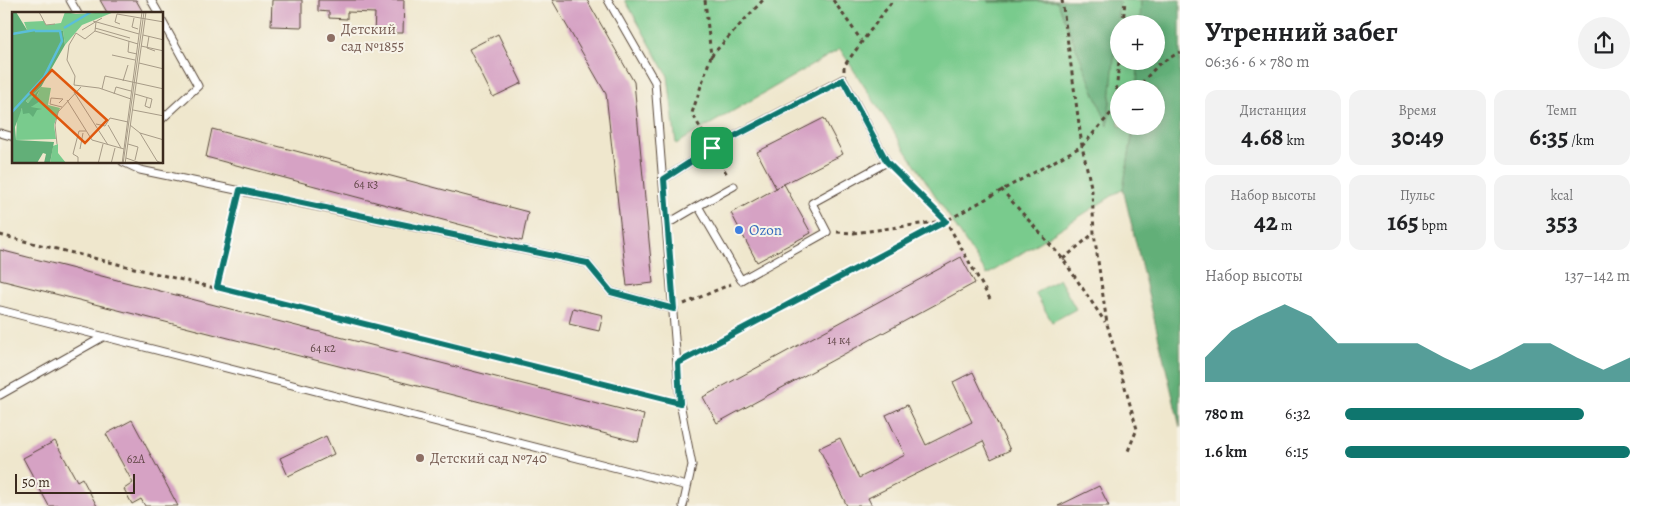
<!DOCTYPE html>
<html lang="ru">
<head>
<meta charset="utf-8">
<style>
	body { margin:0; font-family:Alegreya,serif; background:#f2f2f2; color:#202124; height:100vh; display:flex; flex-direction:column; font-size:19px; white-space:nowrap }
	* { box-sizing:border-box; margin:0 }
	p { font-size:16px; color:#757577 }
	.icon { flex:none; width:28px; height:28px; fill:none; stroke:currentColor; stroke-width:2; stroke-linecap:round; stroke-linejoin:round }
	.map { position:relative; flex:1; overflow:hidden }
	.drawer { display:flex; flex-direction:column; background:#fff; width:475px }
	.drawer>* { flex:none }
	.controls { position:absolute; left:1110px; top:15px; display:grid; gap:10px }
	.controls a { display:grid; place-items:center; width:55px; height:55px; border-radius:50%; background:#fff; box-shadow:0 2px 12px #0003; font-size:25px }
	.scale { position:absolute; left:15px; bottom:12px; width:120px; box-sizing:border-box; padding-left:5px; border:2px solid #3b2a1e; border-top:0; font-size:14px; line-height:18px; white-space:nowrap; color:#3b2a1e; -webkit-text-stroke:4px #f7f3e8; paint-order:stroke }
	.pin { position:absolute; display:grid; place-items:center; width:42px; height:42px; color:#fff; margin:-21px; border-radius:10px; box-shadow:0 2px 8px #0006 }
	.round { display:grid; place-items:center; flex:none; width:52px; height:52px; border-radius:26px; background:#f2f2f2 }
	.head { display:flex; align-items:center; justify-content:space-between; height:85px; padding:0 25px }
	h1 { font-size:28px; font-weight:700; line-height:38px }
	.stats { display:grid; grid-template-columns:repeat(3,1fr); gap:8px; height:85px; padding:5px 25px }
	.stats div { display:grid; align-content:center; border-radius:12px; background:#f2f2f2; text-align:center }
	.stats b { font-size:25px; font-weight:700 }
	.stats small { font-size:14px; font-weight:400 }
	.stats p { font-size:14px }
	.chart { height:140px; padding:10px 25px }
	.chart p { display:flex; justify-content:space-between }
	.chart svg { width:100%; height:90px; margin-top:5px; fill:#0f766e; opacity:.7 }
	ul { padding:0 25px; list-style:none; font-size:16px }
	li { display:grid; grid-template-columns:80px 60px 1fr; align-items:center; height:38px }
	li i { height:12px; border-radius:6px; background:#0f766e }
	main { display:flex; flex:1; min-height:0 }
	.map>svg:first-child { display:block }
	.green { fill:#79cb8d; stroke:#5a7a56 }
	.forest { fill:#62af78; stroke:#4e6c4b }
	.building { fill:#d6a2c4 }
	.lines { fill:none; stroke-linecap:round; stroke-linejoin:round }
	.lane-casing { stroke:#564638; stroke-width:9 }
	.path { stroke:#564638; stroke-width:3; stroke-dasharray:4 4; stroke-linecap:butt }
	.lane { stroke:#fff; stroke-width:7 }
	.route-casing { stroke:#fff; stroke-width:10 }
	.route { stroke:#0f766e; stroke-width:6 }
	.education-dot { fill:#8d6e63; stroke:#f7f3e8; stroke-width:2 }
	.shop-dot { fill:#3f7fe0; stroke:#f7f3e8; stroke-width:2 }
	.labels { text-anchor:middle; dominant-baseline:central; stroke-width:4; stroke-linejoin:round; paint-order:stroke }
	.number-label { font-size:12px; fill:#624848 }
	.education-label { font-size:15px; fill:#785e54; stroke:#f7f3e8; text-anchor:start }
	.shop-label { font-size:15px; fill:#366cbe; stroke:#f7f3e8; text-anchor:start }
	.inset-river { fill:none; stroke:#5bbed9; stroke-width:2.5 }
	.inset-road { fill:none; stroke:#a79b87; stroke-width:1 }
	.view { fill:#df570d; fill-opacity:0.15; stroke:#df570d; stroke-width:2.5 }
	.inset-edge { fill:none; stroke:#3b2a1e; stroke-width:2.5 }
</style>
</head>
<body>
<main>
<div class="map">
<svg width="1180" height="506" viewBox="0 0 1180 506">
	<rect width="100%" height="100%" fill="#f7f3e8"/>
	<filter id="ink" filterUnits="userSpaceOnUse"><feTurbulence type="fractalNoise" baseFrequency=".02" numOctaves="2"/><feDisplacementMap in="SourceGraphic" scale="10" xChannelSelector="R" yChannelSelector="G"/><feConvolveMatrix kernelMatrix="1 2 1 2 8 2 1 2 1" color-interpolation-filters="sRGB"/></filter>
	<filter id="wash" filterUnits="userSpaceOnUse"><feTurbulence type="fractalNoise" baseFrequency=".0096" numOctaves="4" result="noise"/><feDisplacementMap in="SourceGraphic" scale="20" xChannelSelector="R" yChannelSelector="G"/><feGaussianBlur stdDeviation="1.12" result="paint"/><feColorMatrix in="noise" values="0 0 0 0 0 0 0 0 0 0 0 0 0 0 0 0 0 1.4 0 .05"/><feComposite in="paint" operator="in"/></filter>
	<g filter="url(#wash)">
		<rect width="100%" height="100%" fill="#efe7cd"/>
		<path class="green" d="M625,0h364v2l68,-1 51,123 11,-124h22l-1,24h-21v37h19l-1,28h-18v37h15l-11,63 -136,86 -147,-226 -164,95 -8,-68z
			M1059,279l17,30 -24,13 -17,-29z"/>
		<path class="forest" d="M989,0h130l-11,126 -51,-125 -68,1z
			M1141,0h39v427l-57,-238 11,-63h22v-37h-19l1,-28h18v-37h-16z"/>
		<g id="blocks">
			<path class="building" d="M100,0h36l8,14h-36z
				M272,0h30v27l-31,-1z
				M318,0h86l-1,33h-29l1,-20 -28,-1v7l-18,-1v-6l-11,-1z
				M552,0h35l47,82 19,201 -26,3 -21,-192z
				M498,34l24,49 -29,14 -24,-48z
				M824,118l19,36 -67,34 -19,-36z
				M212,129l316,83 -6,29 -316,-84z
				M784,184l27,49 -54,29 -26,-49z
				M0,250l644,165 -6,27 -638,-162z
				M961,257l14,26 -258,140 -14,-26z
				M573,308l30,7 -4,16 -30,-7z
				M973,372l37,78 -19,9 -8,-18 -115,57 4,8h-25l-28,-58 21,-10 19,40 46,-23 -19,-40 21,-10 19,40 46,-23 -19,-40z
				M132,420l46,86h-33l-4,-7 -9,5 -8,-15 9,-6 -27,-49z
				M326,436l8,18 -46,22 -8,-18z
				M55,441l22,40 5,-3 15,28h-48l-26,-48z
				M1099,486l10,20h-51z"/>
		</g>
	</g>
	<g filter="url(#ink)">
		<use href="#blocks" fill-opacity="0" stroke="#564638" stroke-width="1"/>
		<g class="lines">
			<defs>
				<path id="lane" d="M70,0l8,14
					M151,0l8,14
					M608,0l47,82 25,321 12,62 -9,41
					M162,21l36,65 -36,33
					M0,133l14,4
					M123,162l17,8 447,93 24,29 63,17
					M664,179l48,-31 131,-69 44,83 -75,41 15,29 -86,48 -43,-74 36,-20
					M667,224l31,-18
					M0,310l687,176
					M0,395l103,-58"/>
			</defs>
			<use href="#lane" class="lane-casing"/>
			<path class="path" d="M705,0l6,56 -19,57 15,27
				M833,0l28,40
				M1062,0l20,146 10,45 2,42 13,91 30,105 -9,22
				M1123,24l2,-24
				M711,56l52,-56
				M844,71v-5l49,-66
				M1136,89l23,-25 21,-12
				M1115,106l4,-45
				M716,156l12,20
				M893,169l53,52 44,78
				M1001,189l62,70 42,63
				M837,232l17,1 89,-12
				M0,235l669,165
				M1063,259l31,-26
				M217,287l20,-87
				M684,304l47,-20
				M687,358l259,-137 136,-75 37,-42"/>
			<use href="#lane" class="lane"/>
		</g>
	</g>
	<g class="lines" filter="url(#ink)">
		<defs>
			<path id="route" d="M843,80l44,82 59,59 -268,142 2,40 -463,-116 23,-97 347,73 24,29 63,17 -10,-130 48,-31z"/>
		</defs>
		<use href="#route" class="route-casing"/>
		<use href="#route" class="route"/>
	</g>
	<g class="education-dot">
		<circle cx="331" cy="38" r="5"/>
		<circle cx="420" cy="458" r="5"/>
	</g>
	<circle class="shop-dot" cx="739" cy="230" r="5"/>
	<g class="labels">
		<g class="number-label">
			<text x="366" y="184">64 к3</text>
			<text x="839" y="340">14 к4</text>
			<text x="323" y="348">64 к2</text>
			<text x="136" y="459">62А</text>
		</g>
		<g class="education-label">
			<text x="341" y="29">Детский<tspan x="341" dy="17">сад №1855</tspan></text>
			<text x="430" y="458">Детский сад №740</text>
		</g>
		<g class="shop-label">
			<text x="749" y="230">Ozon</text>
		</g>
	</g>
	<g transform="translate(12 12)">
		<rect width="151" height="151" fill="#efe7cd"/>
		<path d="M53,0l11,2 38,-2 -32,13 -17,20 -2,-14 -36,-1 -3,-8 20,-1 2,4 15,-2zM29,75l10,1 -3,17 12,3 -6,17 2,14 -40,1 1,-24 6,-9h8l8,-15 -11,11 -2,-2zM46,132v9l8,10 -16,1 3,-18z" fill="#79cb8d"/>
		<path d="M0,0h4l11,18 36,1 2,14 -24,42 -15,14 2,2 11,-13 -3,8 4,3 -9,6 11,2 -5,1 -4,7 -4,-4 -6,1 -1,-6 -7,19 1,13 38,2 -4,21h-6l2,-9 -3,-1 -6,10h-25z" fill="#62af78"/>
		<path class="inset-river" d="M52,16l27,-16M0,22l23,-4M0,100l32,-35 18,-36 -2,-10h-25"/>
		<path class="inset-road" d="M27,0l7,13 9,-1M122,6l-2,9 6,2M81,9l46,13M84,10l-1,9 -10,8 -9,-6 -7,12 -2,15 8,16 -1,9 25,3 32,11M108,12l-5,-2 2,-8 47,8M83,16l35,10M70,18l20,-12M83,19l43,13M131,23l21,5M137,24l-2,12 8,3M117,29l-1,11 9,2M129,34l23,5M100,43l23,5M127,51l25,6M111,69l5,-16M90,77l3,-13 59,13M62,80l34,53M102,82l2,-7 15,4M123,82l17,5 -2,9 -5,-2 2,-8M55,88l25,40 32,9M47,91l4,-4 -12,-1 -1,6 12,3M121,98l31,6M84,112l9,2 5,-8 18,4M96,113l13,23M118,113l10,8 24,7M128,121l17,28 6,3M45,132l-2,-19 3,-13 23,-25M116,132l10,3 -3,13M68,137l3,-16M114,146l17,6M66,152v-7l-5,-3 6,-23h7M86,152l5,-20M99,152l4,-16M110,152l20,-152M111,152l21,-152M113,152l21,-152"/>
		<path class="view" d="M40,58l55,50 -22,23 -54,-50z"/>
		<rect width="151" height="151" class="inset-edge"/>
	</g>
</svg>
<div class="controls">
<a>+</a>
<a>−</a>
</div>
<div class="scale">50 m</div>
<div class="pin" style="left:712px;top:148px;background:#1e9e55"><svg class="icon" aria-label="arrive" viewBox="0 0 24 24"><path d="M6 21V4h12l-3 4 3 4H6"/></svg></div>
</div>
<section class="drawer">
<div class="head"><div><h1>Утренний забег</h1><p>06:36 · 6 × 780 m</p></div><a class="round"><svg class="icon" aria-label="share" viewBox="0 0 24 24"><path d="M12 15V3M7 8l5-5 5 5M5 13v7h14v-7"/></svg></a></div>
<div class="stats">
<div><p>Дистанция</p><b>4.68<small> km</small></b></div>
<div><p>Время</p><b>30:49</b></div>
<div><p>Темп</p><b>6:35<small> /km</small></b></div>
</div>
<div class="stats">
<div><p>Набор высоты</p><b>42<small> m</small></b></div>
<div><p>Пульс</p><b>165<small> bpm</small></b></div>
<div><p>kcal</p><b>353</b></div>
</div>
<div class="chart"><p><span>Набор высоты</span>137–142 m</p>
<svg viewBox="0 0 160 44" preserveAspectRatio="none"><path d="M0 44V32L10 19L20 12L30 6L40 12L50 25L60 25L70 25L80 25L90 32L100 38L110 32L120 25L130 25L140 32L150 38L160 32V44z"/></svg>
</div>
<ul>
<li><b>780 m</b>6:32<i style="width:84%"></i></li>
<li><b>1.6 km</b>6:15<i style="width:100%"></i></li>
</ul>
</section>
</main>
</body>
</html>
